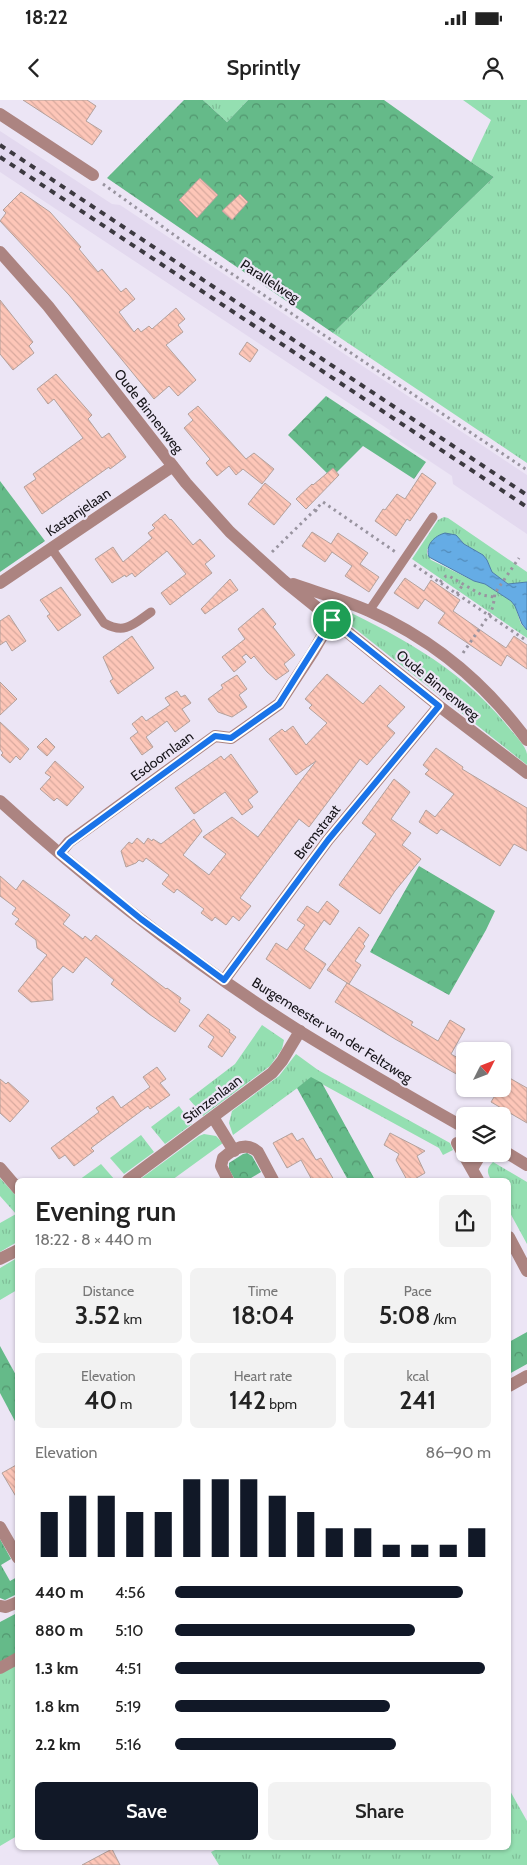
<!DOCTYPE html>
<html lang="en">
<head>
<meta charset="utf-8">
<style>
	body { margin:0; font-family:Cabin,sans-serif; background:#f2f2f2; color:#222; height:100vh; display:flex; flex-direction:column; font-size:19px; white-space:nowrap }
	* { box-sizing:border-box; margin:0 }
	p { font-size:16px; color:#767676 }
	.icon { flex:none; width:28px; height:28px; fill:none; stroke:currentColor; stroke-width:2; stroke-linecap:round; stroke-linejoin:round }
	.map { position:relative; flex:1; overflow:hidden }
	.drawer { position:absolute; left:15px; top:1078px; width:496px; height:672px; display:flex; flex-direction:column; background:#fff; border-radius:8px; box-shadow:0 1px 4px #0004 }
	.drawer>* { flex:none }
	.needle { width:32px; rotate:48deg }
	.controls { position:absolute; left:456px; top:942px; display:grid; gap:10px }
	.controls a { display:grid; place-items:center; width:55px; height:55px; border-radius:8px; background:#fff; box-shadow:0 1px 4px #0004; font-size:25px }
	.pin { position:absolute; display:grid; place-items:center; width:42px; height:42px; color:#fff; margin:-21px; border:2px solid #fff; border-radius:50%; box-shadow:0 1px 5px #0007 }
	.round { display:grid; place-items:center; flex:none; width:52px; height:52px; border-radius:8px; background:#f2f2f2 }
	.headline { display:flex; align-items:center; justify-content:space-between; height:85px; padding:0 20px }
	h1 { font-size:28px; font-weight:600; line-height:38px }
	.metrics { display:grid; grid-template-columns:repeat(3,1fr); gap:8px; height:85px; padding:5px 20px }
	.metrics div { display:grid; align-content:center; border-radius:8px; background:#f2f2f2; text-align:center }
	.metrics b { font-size:25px; font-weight:600 }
	.metrics small { font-size:14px; font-weight:400 }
	.metrics p { font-size:14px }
	.chart { height:140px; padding:10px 20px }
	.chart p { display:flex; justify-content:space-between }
	.chart svg { width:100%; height:90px; margin-top:5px; stroke:#111827; stroke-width:6 }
	.primary-button { display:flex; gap:10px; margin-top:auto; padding:10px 20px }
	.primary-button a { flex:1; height:58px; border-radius:8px; background:#111827; color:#fff; font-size:20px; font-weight:600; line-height:58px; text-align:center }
	.primary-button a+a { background:#f2f2f2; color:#222 }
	ul { padding:0 20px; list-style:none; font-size:16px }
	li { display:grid; grid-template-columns:80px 60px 1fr; align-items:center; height:38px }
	li i { height:12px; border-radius:6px; background:#111827 }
	.status { display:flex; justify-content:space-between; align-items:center; height:35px; padding:0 25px; background:#fff; direction:ltr }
	.status svg { height:14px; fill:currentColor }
	header { display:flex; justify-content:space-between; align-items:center; height:65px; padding:0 20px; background:#fff; font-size:22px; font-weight:600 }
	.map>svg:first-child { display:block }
	.built { fill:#e3d9ef }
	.grass { fill:url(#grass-tufts) }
	.forest { fill:url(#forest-crowns) }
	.water { fill:url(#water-ripples); stroke:#4d7ea8 }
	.building { fill:url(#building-back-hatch); stroke:#b3a19c }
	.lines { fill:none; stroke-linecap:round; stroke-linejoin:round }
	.path { stroke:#9994a0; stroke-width:3; stroke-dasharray:2.5 4; stroke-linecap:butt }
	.service { stroke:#ac8481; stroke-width:9 }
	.minor { stroke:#ac8481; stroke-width:12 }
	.tertiary { stroke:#ac8481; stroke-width:12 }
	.rail { stroke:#3c3940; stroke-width:4; stroke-dasharray:6 6; stroke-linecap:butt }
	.route-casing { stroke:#fff; stroke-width:10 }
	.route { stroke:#1a73e8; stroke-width:6 }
	.labels { text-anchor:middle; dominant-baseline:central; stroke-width:4.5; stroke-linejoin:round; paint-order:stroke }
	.street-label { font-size:14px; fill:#161419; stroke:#ece5f5 }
</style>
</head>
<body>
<div class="status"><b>18:22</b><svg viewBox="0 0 49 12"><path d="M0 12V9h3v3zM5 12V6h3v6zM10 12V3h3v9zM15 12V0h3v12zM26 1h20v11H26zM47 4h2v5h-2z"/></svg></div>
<header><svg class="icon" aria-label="back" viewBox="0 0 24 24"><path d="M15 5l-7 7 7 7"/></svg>Sprintly<svg class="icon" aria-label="person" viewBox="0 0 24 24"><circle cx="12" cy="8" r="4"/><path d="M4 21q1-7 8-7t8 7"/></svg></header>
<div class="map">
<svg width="527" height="1765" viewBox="0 0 527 1765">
	<defs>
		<pattern id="grass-tufts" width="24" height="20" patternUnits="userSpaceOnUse" patternTransform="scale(1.25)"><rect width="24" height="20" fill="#94dfb1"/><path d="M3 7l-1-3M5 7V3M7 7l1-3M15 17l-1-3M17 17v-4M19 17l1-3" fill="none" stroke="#7fbe98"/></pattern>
		<pattern id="forest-crowns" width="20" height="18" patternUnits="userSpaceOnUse" patternTransform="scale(1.25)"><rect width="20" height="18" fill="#65ba89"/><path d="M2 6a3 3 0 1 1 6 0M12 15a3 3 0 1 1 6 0" fill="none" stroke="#52966f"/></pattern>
		<pattern id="water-ripples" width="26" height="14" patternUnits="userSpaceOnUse" patternTransform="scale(1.25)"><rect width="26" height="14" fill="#65ace5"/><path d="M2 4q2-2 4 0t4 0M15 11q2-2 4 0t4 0" fill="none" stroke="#528bb9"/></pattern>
		<pattern id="building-back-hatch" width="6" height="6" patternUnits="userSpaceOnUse" patternTransform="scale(1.25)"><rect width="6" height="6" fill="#fdc6b8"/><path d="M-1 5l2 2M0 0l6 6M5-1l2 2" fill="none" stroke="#d8a99e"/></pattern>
	</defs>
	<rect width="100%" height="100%" fill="#ece5f5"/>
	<path class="built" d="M0,31l112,73 8,1 407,270v59l-74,-50 -1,-8 -63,-42 2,-3 -391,-259z"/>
	<path class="grass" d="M203,0h45l-21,22z
		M463,0h64v363l-194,-130 161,-156 -23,-15 20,-42z
		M444,417l4,1 79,54v10l-19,2 -16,-12 -5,-12 -4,-5 -19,-11 -4,-5 -33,10v5l4,6 43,21 11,3 26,17 4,5 6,18 6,6v8l-115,-79 26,-39z
		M326,501c66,31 131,64 179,122 5,7 21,22 22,31 0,3 0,8 0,11l-203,-161z
		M262,925l22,15 -2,9 -12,17 -67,50 -14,-17 46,-35z
		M296,954l22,16 132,73 3,7 -10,5 -4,-7 -128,-70 -78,57 -4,-12 3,-12 47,-35z
		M179,1006l13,18 -27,20 -14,-17z
		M204,1034l12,2 7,7 -51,37h-33l60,-44z
		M141,1035l13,17 -30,22 -14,-16z
		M493,1062l34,20v62l-18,-33v-31h-18c-4,-8 -5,-11 2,-18z
		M101,1064l14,16h-36z
		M0,1078l18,20 -1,44 -17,10v-29l16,-9 -16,-18z
		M17,1158v32l-17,10v-32z
		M17,1564v172l-17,10v-172z
		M509,1689l18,32v44h-308l-8,-13 8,-4h290z"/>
	<path class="forest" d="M184,0h19l24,22 21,-22h136l87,62 23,15 -161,156 -226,-155z
		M326,296l100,66 -12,17 -51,-33 -28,28 -5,2 -42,-41z
		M0,381l45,60 -45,31z
		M419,766l76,45 -9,19 -37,65 -79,-43z
		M311,977l11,6 53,97h-27l-51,-92z
		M247,1053l5,3 9,16 -10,6v2h-16l-6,-11v-6l14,-9z
		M527,1232v32l-18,10v-32z
		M0,1246l17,31v48l-17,-32z
		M0,1439l11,20 -10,6 9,16 7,-4v17l-12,6 -5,-2z
		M17,1513v40l-17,10v-41z"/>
	<path class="water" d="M445,433l11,2 8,9 19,11 4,5 5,12 16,12 19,-2v48l-5,-6 -7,-18 -4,-5 -26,-17 -11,-3 -45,-24c-4,-12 5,-21 16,-24z"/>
	<path class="building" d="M23,0h64l9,6 -10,15 16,10 -10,14z
		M200,78l18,17 -21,23 -18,-18z
		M21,92l29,20 31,35 -2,2 19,23 4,-3 19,23 5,-4 9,11 -16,13 15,20 4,-4 3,4 8,-6 3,3 24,-21 9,11 -7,6 5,7 -17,13 30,35 -18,16 -9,-10 -15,13 -85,-104 -69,-74 6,-8 -3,-3z
		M240,94l8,8 -16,18 -10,-9z
		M0,200l33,42 -4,4 5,7 -21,17 -13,-16z
		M247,242l11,8 -8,12 -11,-8z
		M56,274l36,41 -4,4 14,19 7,-5 17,24 -16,12 -1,-2 -67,47 -18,-27 12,-8 -3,-5 50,-36 -29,-39 -6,5 -11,-15z
		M198,306l48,53 8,-6 20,16 -12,15 -19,-15 -7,6 -7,-9 -12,10 -11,-13 4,-4 -26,-31 9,-8 -5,-6z
		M333,368l6,7 -33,34 -10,-10 16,-15 1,1z
		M422,373l14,10 -26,38 -3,-2 -11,17 -21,-15 8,-12 2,1 12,-16 8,5z
		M265,383l26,21 -17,21 -26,-21z
		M165,414l5,6 1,-1 22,26 7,-6 15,17 -10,8 7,9 -42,32 -9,-12 25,-19 -19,-23 -32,26 -3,-4 -6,4 -1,-2 -13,8 -17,-24 18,-12 10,15 29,-24 -4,-5 7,-5 -3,-3z
		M312,432l19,12 7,-11 30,20 -8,11 19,13 -10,15 -24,-16 7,-10 -20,-14 -7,10 -23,-16z
		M405,478l19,13 7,-11 29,20 -7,11 53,37 8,-12 13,9v24l-20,-14 -6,11 -63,-43 7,-10 -20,-14 -7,10 -24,-16z
		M230,479l8,11 -33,24 -4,-5z
		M61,487l20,28 -23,16 -11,-15 3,-2 -10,-14z
		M263,508l13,16 -3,3 22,28 -11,9 5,7 -13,9 -9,-8 -13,-16 -3,3 -5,-5 -4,3 4,5 -12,10 -12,-15 23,-18 -7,-10z
		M9,515l17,26 -14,10 -6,-10 -6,4v-24z
		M132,536l22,32 -36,26 -8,-13 3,-2 -10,-22z
		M327,574l36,30 17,-19 25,22 -18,19 8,7 -28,32 -7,-6 -51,68 -10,-8 -59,79 11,8 -12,15 -6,-5 -7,9 -11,-8 -3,4 -11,-8 3,-4 -27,-20 -3,4 -12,-9 7,-9 -23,-17 -3,4 -4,-2 -3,3 -10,4 -5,-16 8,-9 3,2 5,-6 7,6 4,-6 4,3 1,-2 8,5 33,-25 8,12 -19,24 26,20 17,-21 -23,-17 29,-20 26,20 58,-76 -20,14 -27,-36 13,-10 3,3 8,-6 13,19 21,-22 -18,-15 3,-3 -7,-6z
		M237,575l10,14 -8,6 8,12 -15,10 -14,-5 -10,-13 15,-11 -2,-3z
		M0,582l17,17 -17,16z
		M177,591l4,6 4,-2 6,8 -9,6 8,12 -15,11 -8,-11 -21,16 7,10 -11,8 -12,-17 8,-6 -6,-8 10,-8 4,5 24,-16 -5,-7z
		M0,622l29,27 -9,11 -4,-4 -6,7 -9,-8 2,-2 -3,-4z
		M46,638l9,9 -8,9 -10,-9z
		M436,648l27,19 -1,2 65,39v43l-13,-7 -14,22 -59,-37 -4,5 -18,-12 7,-12 9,7 19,-23 -29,-20 4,-4 -6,-5z
		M231,654l27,38 -10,8 5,7 -11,8 -17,-23 -31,22 -19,-26 46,-32 3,4z
		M55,661l29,26 -17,19 -10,-8 -3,3 -14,-12 11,-12 -6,-4z
		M394,679l16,13 -19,27 20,14 -9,12 19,14 -26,32 -15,23 -41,-29 37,-51 -14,-11z
		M0,776l16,14 7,-10 47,35 -7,9 20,15 2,-3 6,5 5,-6 70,54 1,-1 14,10 -2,4 11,8 -15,22 -26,-18 -38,-30 3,-4 -28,-23 -13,16 -10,-7 -11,13 1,21 -22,2 -13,-11 29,-36 -10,-7 -1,-8 -21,-16 4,-5 -7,-5 4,-6 -16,-12z
		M327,801l12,10 -9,14 -6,-5 -20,29 22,15 -16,25 -44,-30 10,-16 11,7 18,-25 -8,-5 10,-14 11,7z
		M359,827l10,8 -6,9 2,2 -10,15 6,4 -12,19 -22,-14z
		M347,883l66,39 -2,3 27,16 12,-21 15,9 -14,25 14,8v17l-70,-40 -60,-37z
		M208,914l22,16 -1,2 7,5 -14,20 -14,-10 6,-10 -15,-11z
		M157,967l9,12 -6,4 10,12 -20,14 -2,-3 -57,42 3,3 -20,15 -9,-11 -6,4 -8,-11 48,-36 -3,-4 17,-12 8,12 29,-21 -7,-10z
		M506,976l21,12v35l-36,-21 8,-13h3v-6z
		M0,979l6,5 2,-2 21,19 -19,21 -10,-9z
		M292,1033l5,8 6,-3 13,22 5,-2 13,22h-22l-11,-20 -14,8 -14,-25z
		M390,1033l35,18 -8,5 8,17 -12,7h-6l-11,-20 3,-6 -15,-9z
		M18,1364v36l-16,-27z
		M112,1749l8,16h-38z"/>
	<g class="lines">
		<path class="path" d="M103,84l81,58 343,228
			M315,410l5,4
			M272,452l51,-50 74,51
			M414,465l113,76
			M440,482l6,-6h3l33,19 12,2
			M457,494l6,-10
			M463,553l26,-38 4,-8 2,-14 24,-35"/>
		<path class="service" d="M51,448l53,75c21,12 30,1 47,-11
			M369,511l64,-94"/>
		<path class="minor" d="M0,14l93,61
			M0,152l48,54 138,177 44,49 54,49 155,125 88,67
			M0,483l173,-117
			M293,484c26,9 51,16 76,27 63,28 117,73 158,129
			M60,753l9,-11 146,-106 16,2 48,-34 34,-52 19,-33
			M224,880l104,-140 111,-134
			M213,1017l21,34
			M457,1043l21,37
			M0,1068l18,21
			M472,1069l9,-15
			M128,1080l144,-107 10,-12 18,-30
			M228,1080l-7,-14 2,-8c10,-9 23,-17 35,-6l15,28
			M509,1137l18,34
			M0,1159l18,-9
			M509,1286l18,-10
			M0,1427l18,31
			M0,1506l6,1 12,-5
			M0,1568l18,-10"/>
		<path class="tertiary" d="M0,701c92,84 196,165 301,231 54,33 109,65 164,96
			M502,1050l25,15"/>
		<path class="rail" d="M0,45l527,350
			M0,57l527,350"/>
	</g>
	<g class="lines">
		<defs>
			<path id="route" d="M332,520l107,86 -111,134 -104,140 -83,-61 -81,-66 10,-11 145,-106 16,2 48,-34z"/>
		</defs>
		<use href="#route" class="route-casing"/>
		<use href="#route" class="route"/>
	</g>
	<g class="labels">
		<g class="street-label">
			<text transform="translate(270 181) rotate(33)">Parallelweg</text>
			<text transform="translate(149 311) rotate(52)">Oude Binnenweg</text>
			<text transform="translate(78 412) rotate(-34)">Kastanjelaan</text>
			<text transform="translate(438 585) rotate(39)">Oude Binnenweg</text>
			<text transform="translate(162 656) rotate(-36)">Esdoornlaan</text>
			<text transform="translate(317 732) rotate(-52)">Bremstraat</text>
			<text transform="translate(332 930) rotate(32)">Burgemeester van der Feltzweg</text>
			<text transform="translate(212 999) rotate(-37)">Stinzenlaan</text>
		</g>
	</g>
</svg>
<div class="controls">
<a><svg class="needle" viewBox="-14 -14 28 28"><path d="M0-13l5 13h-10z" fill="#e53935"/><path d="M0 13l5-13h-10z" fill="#767676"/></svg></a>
<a><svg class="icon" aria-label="layers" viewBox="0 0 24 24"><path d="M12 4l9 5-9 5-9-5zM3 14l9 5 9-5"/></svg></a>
</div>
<div class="pin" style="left:332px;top:520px;background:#1e9e55"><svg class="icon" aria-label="arrive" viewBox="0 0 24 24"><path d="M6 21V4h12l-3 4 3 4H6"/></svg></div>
<section class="drawer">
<div class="headline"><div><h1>Evening run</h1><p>18:22 · 8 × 440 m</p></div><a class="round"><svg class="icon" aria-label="share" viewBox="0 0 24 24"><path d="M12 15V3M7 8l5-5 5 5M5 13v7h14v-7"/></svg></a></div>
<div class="metrics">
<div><p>Distance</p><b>3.52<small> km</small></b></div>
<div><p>Time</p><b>18:04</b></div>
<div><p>Pace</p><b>5:08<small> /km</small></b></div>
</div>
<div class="metrics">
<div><p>Elevation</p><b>40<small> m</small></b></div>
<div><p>Heart rate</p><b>142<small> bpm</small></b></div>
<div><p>kcal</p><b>241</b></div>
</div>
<div class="chart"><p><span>Elevation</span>86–90 m</p>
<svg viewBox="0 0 160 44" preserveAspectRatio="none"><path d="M5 44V22M15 44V14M25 44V14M35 44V22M45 44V22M55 44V6M65 44V6M75 44V6M85 44V14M95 44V22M105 44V30M115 44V30M125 44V38M135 44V38M145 44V38M155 44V30"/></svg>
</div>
<ul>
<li><b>440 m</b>4:56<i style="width:91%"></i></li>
<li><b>880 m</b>5:10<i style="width:76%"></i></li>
<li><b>1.3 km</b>4:51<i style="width:98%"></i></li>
<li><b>1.8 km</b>5:19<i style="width:68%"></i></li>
<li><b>2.2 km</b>5:16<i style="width:70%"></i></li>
</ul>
<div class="primary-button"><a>Save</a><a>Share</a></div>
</section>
</div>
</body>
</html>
